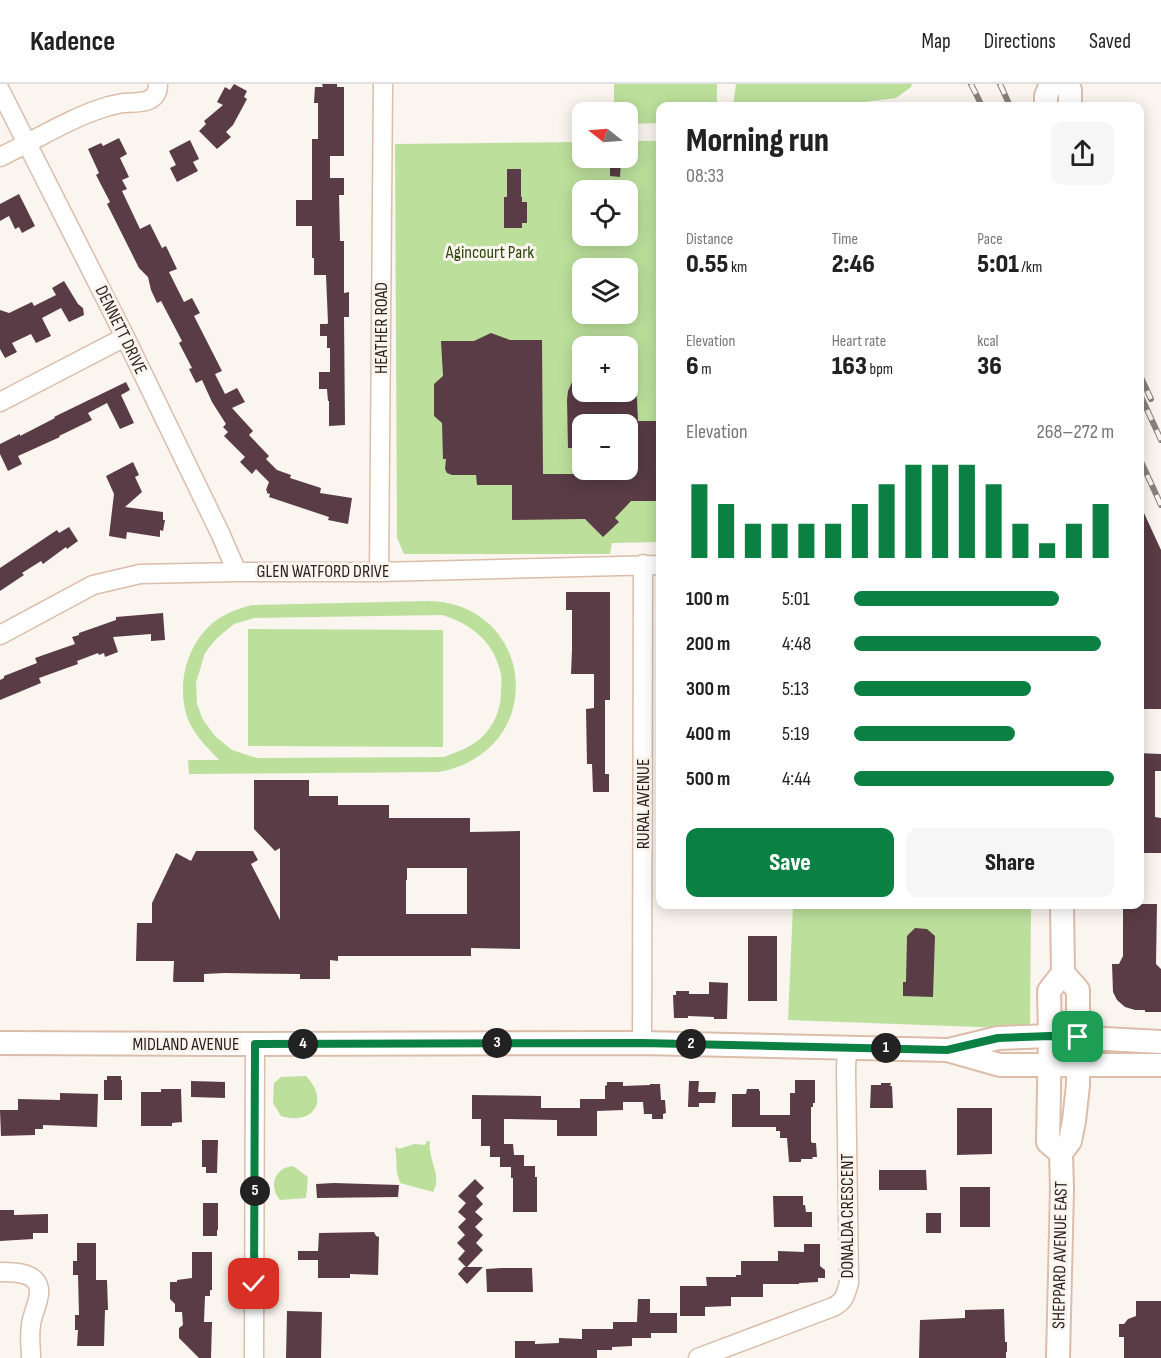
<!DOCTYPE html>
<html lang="en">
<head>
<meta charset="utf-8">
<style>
	body { margin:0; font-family:"Sofia Sans Condensed",sans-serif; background:#f6f6f6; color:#222; height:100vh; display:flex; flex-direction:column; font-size:22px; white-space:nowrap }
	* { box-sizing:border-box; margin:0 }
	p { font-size:20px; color:#767676 }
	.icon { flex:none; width:33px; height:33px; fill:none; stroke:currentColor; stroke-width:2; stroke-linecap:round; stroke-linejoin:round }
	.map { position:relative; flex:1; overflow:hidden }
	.details { position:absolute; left:656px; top:18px; width:488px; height:807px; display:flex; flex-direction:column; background:#fff; border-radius:12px; box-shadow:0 3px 15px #0003 }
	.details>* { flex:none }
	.needle { width:39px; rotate:287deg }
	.tools { position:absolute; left:572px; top:18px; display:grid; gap:12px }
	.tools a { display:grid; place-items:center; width:66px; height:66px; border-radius:12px; background:#fff; box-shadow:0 3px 15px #0003; font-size:30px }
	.pin { position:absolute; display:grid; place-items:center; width:51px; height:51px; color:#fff; margin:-26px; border-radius:12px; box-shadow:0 3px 9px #0006 }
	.km { position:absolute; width:30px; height:30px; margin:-15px; border-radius:50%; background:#222; color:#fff; font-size:16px; line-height:30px; text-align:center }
	.round { display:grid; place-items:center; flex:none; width:63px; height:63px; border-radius:12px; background:#f6f6f6 }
	.headline { display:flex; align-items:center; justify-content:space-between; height:102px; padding:0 30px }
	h1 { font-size:33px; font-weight:800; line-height:45px }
	.figures { display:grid; grid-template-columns:repeat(3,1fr); gap:9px; height:102px; padding:6px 30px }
	.figures div { display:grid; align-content:center }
	.figures b { font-size:26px; font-weight:800 }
	.figures small { font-size:16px; font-weight:400 }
	.figures p { font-size:16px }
	.chart { height:168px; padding:12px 30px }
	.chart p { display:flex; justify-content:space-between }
	.chart svg { width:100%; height:108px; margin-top:6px; stroke:#0b8043; stroke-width:6 }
	.button { display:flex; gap:12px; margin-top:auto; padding:12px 30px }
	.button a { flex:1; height:69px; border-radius:12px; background:#0b8043; color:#fff; font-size:24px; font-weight:800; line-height:69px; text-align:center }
	.button a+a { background:#f6f6f6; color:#222 }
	ul { padding:0 30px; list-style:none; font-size:20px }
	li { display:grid; grid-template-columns:96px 72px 1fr; align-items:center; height:45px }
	li i { height:15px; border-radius:8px; background:#0b8043 }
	header { display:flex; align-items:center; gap:36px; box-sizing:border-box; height:84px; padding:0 30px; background:#fff; border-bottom:2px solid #e0e0e0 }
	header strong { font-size:28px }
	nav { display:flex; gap:33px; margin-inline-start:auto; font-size:21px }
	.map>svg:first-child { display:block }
	.green { fill:#bce09c; fill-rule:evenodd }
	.building { fill:#593c45; fill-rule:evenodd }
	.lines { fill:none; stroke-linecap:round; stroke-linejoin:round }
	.minor-casing { stroke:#dbbda9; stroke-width:21 }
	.major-casing { stroke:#dbbda9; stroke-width:26 }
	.minor { stroke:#fff; stroke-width:18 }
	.major { stroke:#fff; stroke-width:22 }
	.rail-casing { stroke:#89807a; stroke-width:6 }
	.rail { stroke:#fbf5f0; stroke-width:4; stroke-dasharray:11; stroke-linecap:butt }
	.route-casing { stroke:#fff; stroke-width:12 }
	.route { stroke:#0b8043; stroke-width:8 }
	.labels { text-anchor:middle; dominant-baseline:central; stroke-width:6; stroke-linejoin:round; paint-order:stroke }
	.park-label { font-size:18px; fill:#2d460d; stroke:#fbf5f0 }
	.street-label { font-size:18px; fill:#2d221b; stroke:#fbf5f0 }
</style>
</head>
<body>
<header>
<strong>Kadence</strong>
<nav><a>Map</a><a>Directions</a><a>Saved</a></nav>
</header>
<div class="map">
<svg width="1161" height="1274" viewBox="0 0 1161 1274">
	<rect width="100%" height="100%" fill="#fbf5f0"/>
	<path class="green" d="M614,0h103v22h-57v17l-33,1v-12h-13z
		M736,0h176l-1,3 -15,11 -63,8h-100z
		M627,57h33v401l-48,1 -2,11h-206l-7,-16 -2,-394 187,-2v16h45zM582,106h45v46h-45zM582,184h45v46h-45zM582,262h45v46h-45zM582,340h45v46h-45z
		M428,517c108,2 122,150 11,171l-250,2 -1,-14h31c-11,-12 -21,-21 -29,-36 -16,-35 -4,-83 28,-105 11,-7 22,-11 34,-14zM442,531c30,9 52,27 59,59 1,5 0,12 0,18 0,17 -7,34 -20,46 -10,9 -24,14 -37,19l-187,1 -25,-8 -16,-13 -13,-17 -6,-16 -1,-21 9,-30 12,-15 17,-14 20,-6z
		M248,545l195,1v117l-195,-1z
		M793,822l238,1 -1,122 -242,-9z
		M306,992c24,25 7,50 -25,40l-8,-13 1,-20 7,-6z
		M427,1057h3c-3,18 13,34 3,51l-33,-9 -3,-10 -1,-20 -1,-3 1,-3 3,2 15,-5 11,1z
		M293,1082l15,11 -2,21 -26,2c-8,-9 -9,-23 3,-31 3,-2 6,-2 10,-3z"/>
	<path class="building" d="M234,0l13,7 -3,6 3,2 -14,26 -7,7 5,5 -14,12 -18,-18 7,-7 -2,-3 19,-16 -6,-3 8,-15 5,3z
		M322,0h15v3h7v69h-14v22h14v17h-5l1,46h4v52l5,-1v25h-5l1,108 -16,1v-25h-1l-1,-12h-8v-17h11v-24h-3v-12h-7v-12h7l1,-1 -2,-48h-12v-17h-2v-32h-16v-26h16v-61h6v-36h-4l1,-16h8z
		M119,54l8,16 -7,4 9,19 -7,3 5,9 -5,2 18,38 10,-5 12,24 4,-2 11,23 -8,3 15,30 8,-4 8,15 -6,3 28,55 -7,3 10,20 12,-6 8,14 -13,6 21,23 -4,4 20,21 -3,3 11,11 14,5 -1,3 31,10 -1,5 32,5 -4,26 -20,-4 1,-3 -60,-20 1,-3 -3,-1v-2l-1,-1 3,-8 -13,-13 -4,5 -12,-12 5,-5 -21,-21 4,-4 -5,-5 3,-3 -14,-22 -10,-22 -6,3 -7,-14 3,-1 -13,-25 3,-2 -21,-40 -4,2 -6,-13 -3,-13 -9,-9 -32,-64 3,-2 -14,-27 3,-2 -11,-24 13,-6 2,3z
		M190,56l9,19 -6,3 5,9 -21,11 -7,-14 6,-3 -7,-14z
		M610,74l11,1 -1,18 -10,-1z
		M507,85h14v28h1v5h5v21h-5v5h-18v-31h3z
		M19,110l16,32 -13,7 -3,-6 -4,2 -6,-13 -9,5v-17z
		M64,197l14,23 5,4 1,7 -15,7 -8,-14 -19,10 9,18 -15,7 -5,-9 -19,9 5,9 -12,6 -5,-9v-39l9,3 23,-11 2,4 22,-11 -4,-7z
		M491,249l19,7h32l1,134h36v-4h48v-46h-45v24h-14l-1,-48 1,-9 4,-9 10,-13v23h45v-20l5,-1 5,28 1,22h18v80h-25l-16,17 4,4 -16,15 -18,-18 -73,1v-35h-35l-1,-10h-24l-5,-2 -2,-4 1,-10h-3l-1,-36 -8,-7v-32l9,-8 -2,-35h33z
		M126,298l4,8 -9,5 13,28 -14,6 -13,-26 -19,10 4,7 -33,16 1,1 -42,19 4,8 -14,7 -8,-17v-10l20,-10v2l35,-18 -1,-1 6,-3z
		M133,378l6,13 -4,2 7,15 -17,15 38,5v8h2l-2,11 -3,-1v7l-33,-5 -1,7 -17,-3 5,-42 -8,-18z
		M1138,416l23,50v159h-23z
		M69,443l9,14 -11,8 -1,-2 -23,17 -2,-3 -19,12 2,2 -24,16v-23l57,-38 2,3z
		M566,508h44v108h-5v74h4v18h-16l-1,-28h-5l-1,-55 8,-1v-34h-23l1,-24v-40h-6z
		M163,529l2,27 -14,1v-7l-38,3 5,15 -13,5 -1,-4 -5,2 -1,-2 -21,8 1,3 -39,14 2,5 -41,17v-20l4,-2v-2l33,-13 -2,-5 40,-14 -3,-7 7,-2v-2l37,-13v-3z
		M1138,669l23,1v17h-6v46l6,1v35h-23z
		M254,696h55v16h29v9h51v13h81v14l50,-1v118l-49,-1v8h-133v5l-8,-1v19h-30v-5l-75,-1 -21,1v8h-30l-1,-1 1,-20h-38l1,-38h15v-20l24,-50 15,8 5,-10h57l5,9 -7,4 29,56v-72l-5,3 -21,-22zM407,784h60v46h-61v-34h1z
		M1126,820h31l-1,60 5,5v43h-16v-2h-10l-10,-3 -8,-7 -4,-8 -1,-28h7l4,-8v-50h3z
		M915,844l12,1 8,7 -2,61 -30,-1v-14h3l1,-46z
		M748,852h29v65h-29z
		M709,898l19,1 -1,36h-13v-2l-26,-1v2h-14l-1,-23h3v-4h13v3h20z
		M107,992h14v4h1v20h-18v-20h3z
		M795,996h20v23h-2v4h-2v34l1,2h4l1,14h-5l1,2h-12v3h-12l-2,-24h-7v-7h-4v-4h-44v-33h14l1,-5h12v2h1v24h30v-22h5z
		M191,997l34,1v16l-34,-1z
		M689,997h10l-1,11h18l-1,11h-16v4h-11z
		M607,998h16v4l27,-1v-1h10l1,16h4l1,13 -3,1v5h-11v-5h-8l-1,-12h-20v8l-26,1v25h-40v-16l-53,-1v25h9l1,11h10v11h11v11h2v35h-24v-34h-2v-11h-11v-10h-10v-11h-9v-27h-9v-24l69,1v12h39v-9h25v-13l2,-1z
		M881,999h10l-1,3h2l1,22h-23l1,-23h10z
		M161,1005h20l1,33 -10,1v3h-31v-34h20z
		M60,1009l38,1 -1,33 -54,-2v4h-8v6l-34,1 -1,-26h18v-11l42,1z
		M957,1024h35v46l-35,1z
		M202,1056h16l-1,33h-11v-6h-4z
		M879,1086h47l1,20h-48z
		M475,1095l9,9 -8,8 7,8 -8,8 8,7 -8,8 8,8 -7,8 7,7 -16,17h16l-16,17 -9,-10 6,-7h2l-8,-8 7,-8 -8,-8 8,-8 -7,-8 8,-8 -8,-7 8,-9 -8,-7z
		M334,1099l65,2 -1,12 -81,1 -1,-14z
		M960,1103h30v40h-30z
		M773,1112h30v9h2l1,7h6v15h-38z
		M203,1119h15v27h-1v6h-14z
		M0,1126h14v5l34,-1v19h-15v6l-33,2z
		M926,1129h15v20h-15z
		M374,1148l2,4 3,1 -1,38 -28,-1v4h-32v-18h-20v-9h20l1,-18z
		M77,1159h19v37h11l1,30h-3l-1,36h-27l1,-16h-3v-15h4l-1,-40h-5v-14h4z
		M804,1160h16v22l5,4v8h-7v4l-19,1v1h-36v13h-32v9l-26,1v9h-25v-30h27l-1,-9h30v-2h5v-14h37v-10l26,1z
		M192,1168h20v38h-2v6h-5l-1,26h8l-1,36h-12l-20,-20v-10l4,-3 -1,-13h-7v-8l-5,-5v-17h7v-2l15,-2z
		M501,1184h31l1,24h-46l-1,-23z
		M638,1215h12v14h27v20h-26v5h-19v8l-20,1v3h-15v8h-82v-17h20v3l24,-1v-5l23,1v-10h31v-7h24z
		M1136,1217h25v57h-37v-21h-5v-13h5l4,-5 8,-3z
		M1004,1225l1,33h2v10h-1v6h-87l1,-38 45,-2v-8z
		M287,1227l35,1 -1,46h-35z"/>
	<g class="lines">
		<defs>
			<path id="minor" d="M0,6l125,247 95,196 17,39
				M0,73c36,-17 71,-40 109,-51 5,-1 9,-2 14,-3 14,-1 35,2 35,-19
				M0,318l125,-65
				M379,488l4,-488
				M0,551l93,-50 47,-11 97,-2h142l281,-7
				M642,959l1,-479
				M0,1188c15,0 41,0 39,22 -1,10 -7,21 -8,31 -2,11 0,22 0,33
				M254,1274l1,-314
				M698,1274l135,-51c12,-6 12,-12 16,-24l-3,-213 1,-23"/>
			<path id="major" d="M1067,0l3,6v16
				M1046,22v-10l5,-12
				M0,959l236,1 406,-1 305,7 53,15h161
				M949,966l49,-12 52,-2 111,6
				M1061,1069l-13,-11 2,-106 -1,-45 14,-18 -1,-69
				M1058,1274l4,-169 -1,-36 9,-12 4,-20 4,-36v-95l-15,-17"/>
		</defs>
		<use href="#minor" class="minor-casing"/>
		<use href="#major" class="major-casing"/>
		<use href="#minor" class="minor"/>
		<use href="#major" class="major"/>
		<defs>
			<path id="rail" d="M971,0l11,22
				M1000,0l10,22
				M1138,287l13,28
				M1138,306l23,50
				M1138,371l23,50"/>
		</defs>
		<use href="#rail" class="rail-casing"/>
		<use href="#rail" class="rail"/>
	</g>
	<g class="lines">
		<defs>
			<path id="route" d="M254,1200l1,-240 387,-1 305,7 51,-12 52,-2 28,1"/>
		</defs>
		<use href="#route" class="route-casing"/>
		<use href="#route" class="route"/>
	</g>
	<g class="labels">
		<g class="park-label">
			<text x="490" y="168">Agincourt Park</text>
		</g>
		<g class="street-label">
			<text transform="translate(381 244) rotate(-90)">HEATHER ROAD</text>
			<text transform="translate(121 246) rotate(64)">DENNETT DRIVE</text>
			<text x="323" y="487">GLEN WATFORD DRIVE</text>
			<text transform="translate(643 720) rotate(-90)">RURAL AVENUE</text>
			<text x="186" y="960">MIDLAND AVENUE</text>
			<text transform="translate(847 1132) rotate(-90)">DONALDA CRESCENT</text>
			<text transform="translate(1060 1171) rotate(-89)">SHEPPARD AVENUE EAST</text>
		</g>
	</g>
</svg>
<div class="tools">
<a><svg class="needle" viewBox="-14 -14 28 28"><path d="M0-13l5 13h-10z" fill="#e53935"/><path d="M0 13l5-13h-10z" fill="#767676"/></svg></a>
<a><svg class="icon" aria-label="locate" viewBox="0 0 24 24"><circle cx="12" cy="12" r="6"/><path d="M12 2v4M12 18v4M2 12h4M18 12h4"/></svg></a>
<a><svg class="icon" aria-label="layers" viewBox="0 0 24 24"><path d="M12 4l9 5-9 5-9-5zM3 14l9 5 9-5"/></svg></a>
<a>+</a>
<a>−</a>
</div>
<div class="pin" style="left:1078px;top:953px;background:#1e9e55"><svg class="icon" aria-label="arrive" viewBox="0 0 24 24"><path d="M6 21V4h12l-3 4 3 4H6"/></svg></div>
<div class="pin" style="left:254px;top:1200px;background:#d93025"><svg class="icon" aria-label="check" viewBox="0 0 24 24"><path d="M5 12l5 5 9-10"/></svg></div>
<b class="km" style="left:886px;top:964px">1</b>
<b class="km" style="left:691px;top:960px">2</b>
<b class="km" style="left:497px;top:959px">3</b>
<b class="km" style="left:303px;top:960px">4</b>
<b class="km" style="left:255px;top:1107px">5</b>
<section class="details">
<div class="headline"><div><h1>Morning run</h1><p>08:33</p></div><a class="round"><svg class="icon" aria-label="share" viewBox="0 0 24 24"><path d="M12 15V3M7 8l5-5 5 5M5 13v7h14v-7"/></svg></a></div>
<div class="figures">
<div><p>Distance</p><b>0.55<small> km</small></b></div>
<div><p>Time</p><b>2:46</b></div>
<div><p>Pace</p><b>5:01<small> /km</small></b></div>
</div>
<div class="figures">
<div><p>Elevation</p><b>6<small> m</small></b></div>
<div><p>Heart rate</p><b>163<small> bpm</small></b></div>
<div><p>kcal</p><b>36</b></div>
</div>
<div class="chart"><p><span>Elevation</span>268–272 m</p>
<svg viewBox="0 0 160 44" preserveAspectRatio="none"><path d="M5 44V14M15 44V22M25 44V30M35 44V30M45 44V30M55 44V30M65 44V22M75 44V14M85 44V6M95 44V6M105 44V6M115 44V14M125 44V30M135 44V38M145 44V30M155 44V22"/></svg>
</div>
<ul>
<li><b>100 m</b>5:01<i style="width:79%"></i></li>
<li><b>200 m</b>4:48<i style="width:95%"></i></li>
<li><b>300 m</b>5:13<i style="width:68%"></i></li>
<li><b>400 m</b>5:19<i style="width:62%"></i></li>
<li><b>500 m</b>4:44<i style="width:100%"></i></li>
</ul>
<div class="button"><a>Save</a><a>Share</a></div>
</section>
</div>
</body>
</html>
